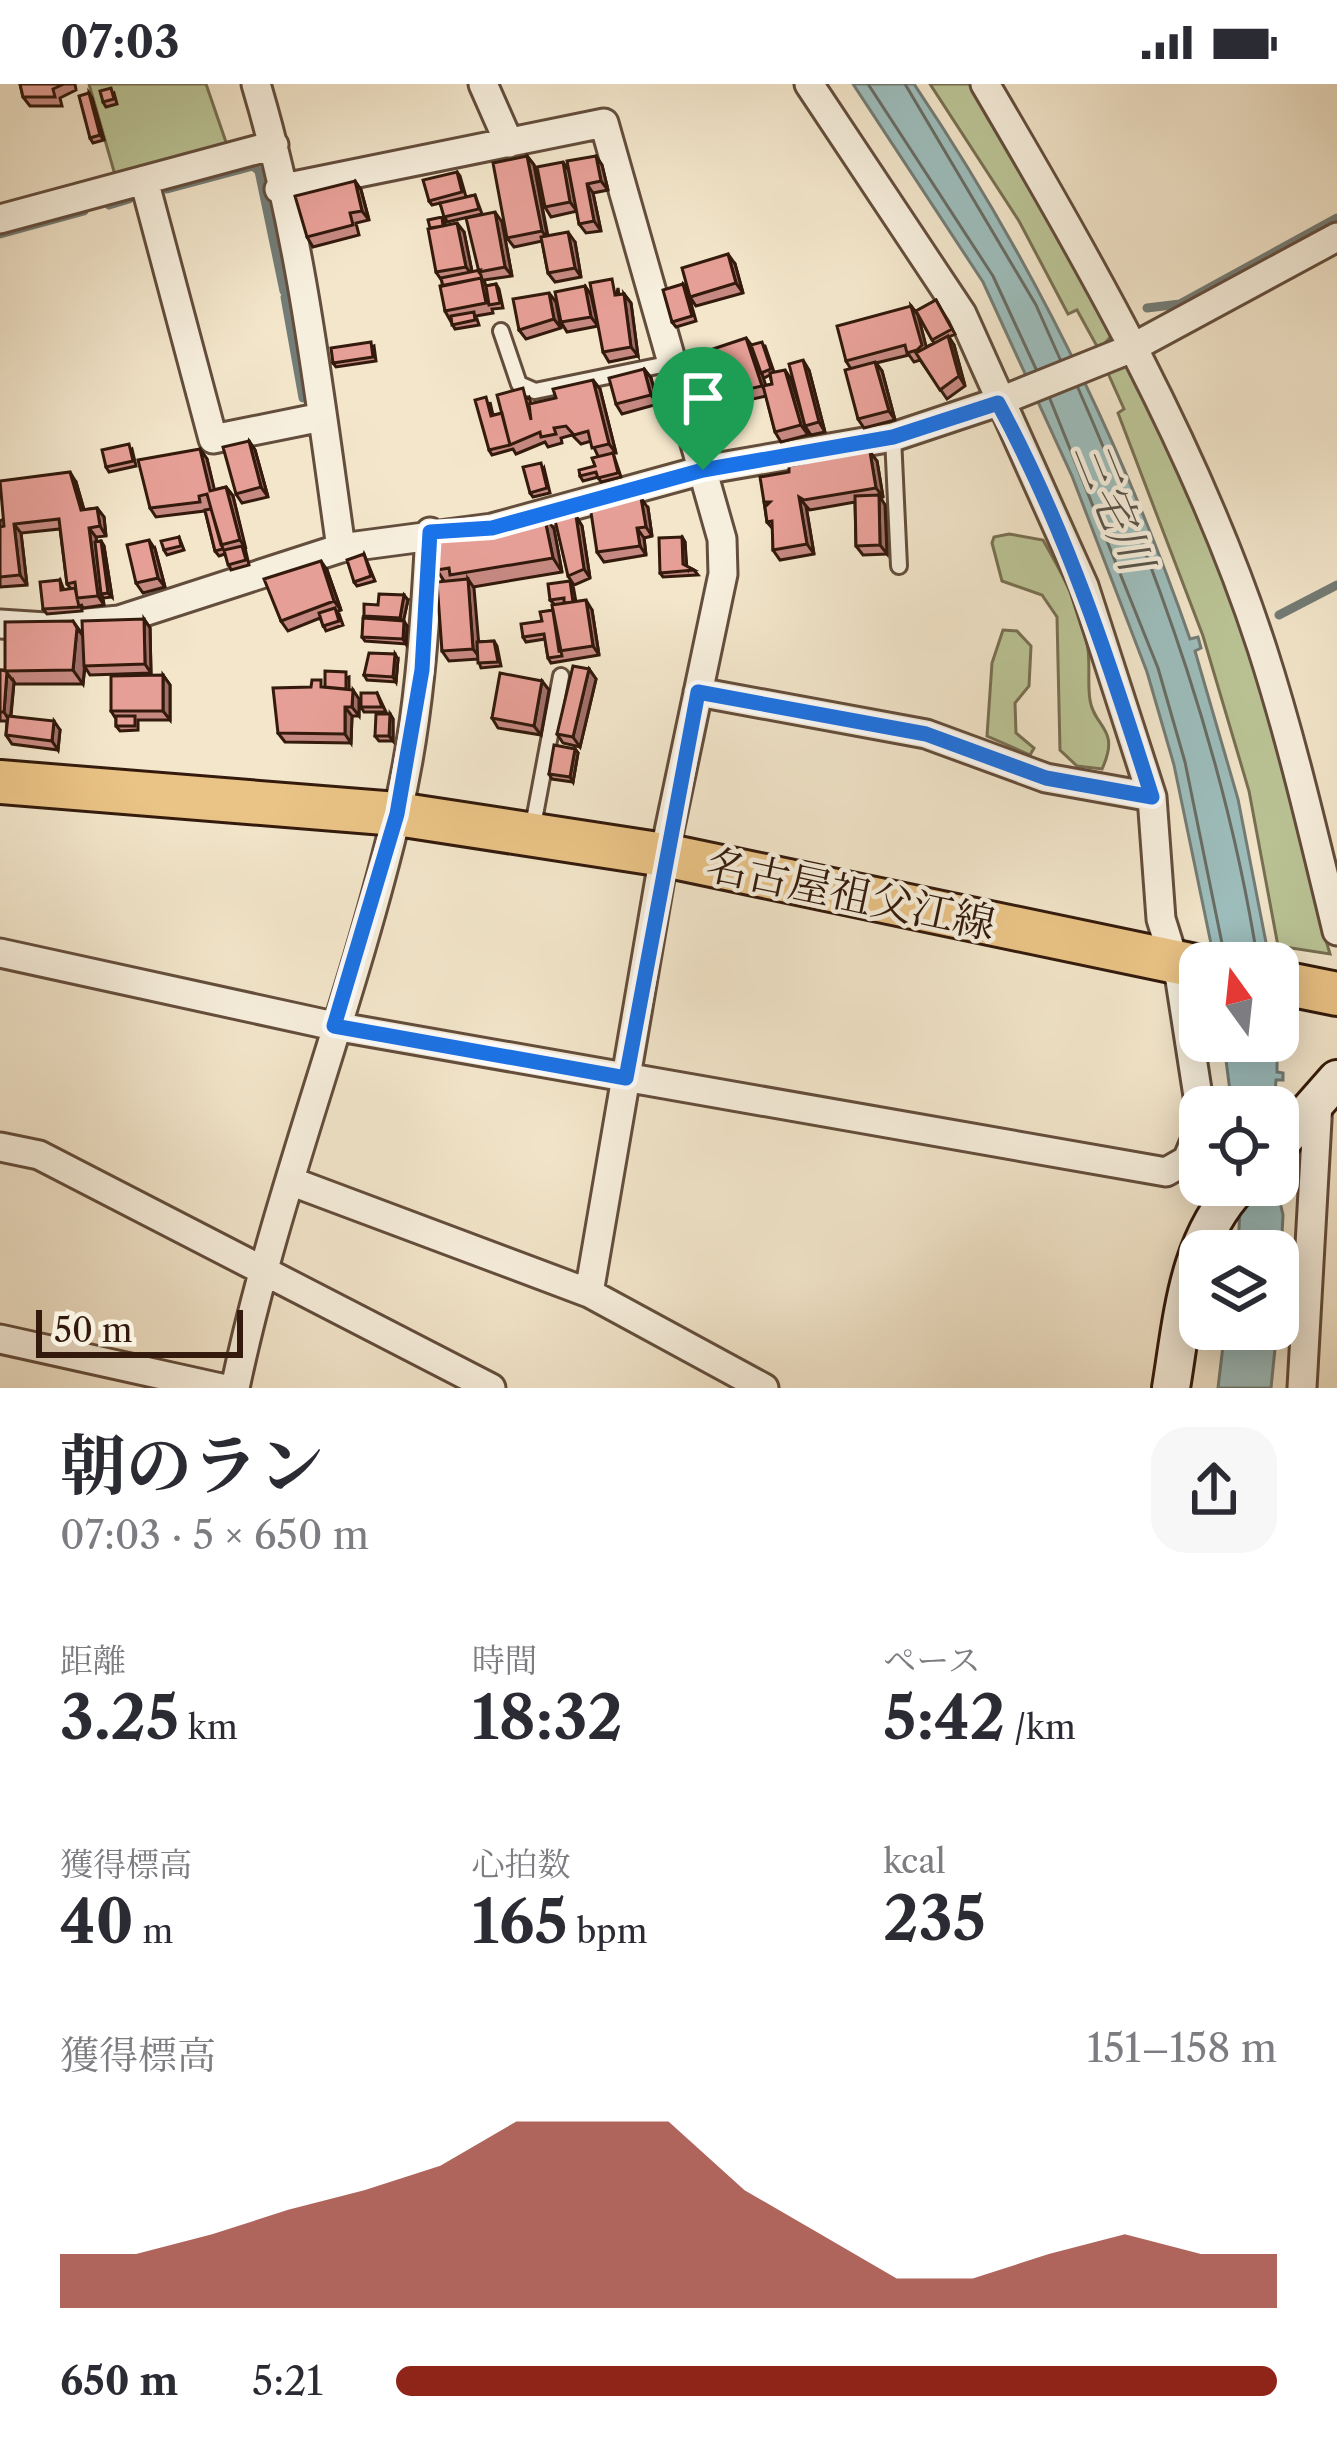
<!DOCTYPE html>
<html lang="ja">
<head>
<meta charset="utf-8">
<style>
	body { margin:0; font-family:"Libre Caslon Text","Noto Serif JP",serif; background:#f7f7f7; color:#2b2b33; height:100vh; display:flex; flex-direction:column; font-size:45px; white-space:nowrap }
	* { box-sizing:border-box; margin:0 }
	p { font-size:39px; color:#7c7c81 }
	.icon { flex:none; width:66px; height:66px; fill:none; stroke:currentColor; stroke-width:2; stroke-linecap:round; stroke-linejoin:round }
	.map { position:relative; height:1304px; overflow:hidden }
	.side { display:flex; flex-direction:column; background:#fff; flex:1 }
	.side>* { flex:none }
	.needle { width:78px; rotate:345deg }
	.controls { position:absolute; left:1179px; top:858px; display:grid; gap:24px }
	.controls a { display:grid; place-items:center; width:120px; height:120px; border-radius:24px; background:#fff; box-shadow:0 6px 30px #0003; font-size:60px }
	.scale { position:absolute; left:36px; bottom:30px; width:207px; box-sizing:border-box; padding-left:12px; border:6px solid #331a0c; border-top:0; font-size:33px; line-height:42px; white-space:nowrap; color:#331a0c; -webkit-text-stroke:9px #f7efdd; paint-order:stroke }
	.pin { position:absolute; display:grid; place-items:center; width:102px; height:102px; color:#fff; margin:-123px -51px; border-radius:50% 50% 50% 0; rotate:-45deg; box-shadow:0 0 12px #0007 }
	.pin .icon { rotate:45deg }
	.round { display:grid; place-items:center; flex:none; width:126px; height:126px; border-radius:36px; background:#f7f7f7 }
	.head { display:flex; align-items:center; justify-content:space-between; height:204px; padding:0 60px }
	h1 { font-size:66px; font-weight:700; line-height:90px }
	.stats { display:grid; grid-template-columns:repeat(3,1fr); gap:18px; height:204px; padding:12px 60px }
	.stats div { display:grid; align-content:center }
	.stats b { font-size:60px; font-weight:700 }
	.stats small { font-size:33px; font-weight:400 }
	.stats p { font-size:33px }
	.chart { height:336px; padding:24px 60px }
	.chart p { display:flex; justify-content:space-between }
	.chart svg { width:100%; height:216px; margin-top:12px; fill:#8f2418; opacity:.7 }
	ul { padding:0 60px; list-style:none; font-size:39px }
	li { display:grid; grid-template-columns:192px 144px 1fr; align-items:center; height:90px }
	li i { height:30px; border-radius:15px; background:#8f2418 }
	.status { display:flex; justify-content:space-between; align-items:center; height:84px; padding:0 60px; background:#fff; direction:ltr }
	.status svg { height:33px; fill:currentColor }
	.map>svg:first-child { display:block }
	.green { fill:#bbc597; stroke:#777052; stroke-width:3 }
	.water { fill:#9dbebd; stroke:#737c76; stroke-width:3 }
	.lines { fill:none; stroke-linecap:round; stroke-linejoin:round }
	.shore { stroke:#686c64; stroke-width:3 }
	.stream { stroke:#737c76; stroke-width:9 }
	.service-casing { stroke:#634d3c; stroke-width:20 }
	.minor-casing { stroke:#634d3c; stroke-width:33 }
	.secondary-casing { stroke:#331a0c; stroke-width:42 }
	.primary-casing { stroke:#331a0c; stroke-width:48 }
	.service { stroke:#f7efdd; stroke-width:14 }
	.minor { stroke:#f7efdd; stroke-width:27 }
	.secondary { stroke:#f7efdd; stroke-width:36 }
	.primary { stroke:#eac386; stroke-width:42 }
	.wall { fill:#c68981; stroke:#331a0c; stroke-width:3; fill-rule:evenodd }
	.shaded-wall { fill:#a16f69; stroke:#331a0c; stroke-width:3 }
	.building { fill:#e69f96; stroke:#331a0c; stroke-width:3 }
	.route-casing { stroke:#fff; stroke-width:24 }
	.route { stroke:#1a73e8; stroke-width:15 }
	.labels { text-anchor:middle; dominant-baseline:central; stroke-width:9; stroke-linejoin:round; paint-order:stroke }
	.street-label { font-size:42px; fill:#331a0c; stroke:#f7efdd }
	.water-label { font-size:45px; font-style:italic; fill:#58534a; stroke:#f7efdd }
</style>
</head>
<body>
<div class="status"><b>07:03</b><svg viewBox="0 0 49 12"><path d="M0 12V9h3v3zM5 12V6h3v6zM10 12V3h3v9zM15 12V0h3v12zM26 1h20v11H26zM47 4h2v5h-2z"/></svg></div>
<div class="map">
<svg width="1337" height="1304" viewBox="0 0 1337 1304">
	<rect width="100%" height="100%" fill="#f3e6cb"/>
	<filter id="stains"><feTurbulence type="fractalNoise" baseFrequency=".00167" numOctaves="4"/><feColorMatrix values="0 0 0 0 .2 0 0 0 0 .09 0 0 0 0 .02 0 0 0 .5 -.17"/></filter>
	<radialGradient id="worn" r=".72"><stop offset=".6" stop-color="#630" stop-opacity="0"/><stop offset="1" stop-color="#630" stop-opacity=".3"/></radialGradient>
	<path class="green" d="M89,0h117l21,61 -112,30z
		M930,0h46l137,250 -14,16 -22,-40 -9,4 -49,-93z
		M1130,276l80,174 40,112 81,288 -6,3 5,17 -52,-8 -29,-155 -46,-155 -85,-223 6,-4 -17,-38z
		M1009,450l34,6c19,34 37,64 44,103 4,19 0,39 3,57 4,28 31,28 12,69l-25,-3 -17,-16 -3,-133 -15,-22 -40,-14 -10,-38 2,-6z
		M1003,546l14,1 14,15 -2,40 -14,17 1,30 18,15 -4,7 -43,-19 5,-73z"/>
	<path class="water" d="M853,0h61c117,174 207,356 276,555l8,-2 3,11 -6,3 43,148 32,164h-55l-41,-198 -27,-93 -75,-196 -89,-194z
		M1223,957h54v31l6,1v7h-7l-2,27h-42l-6,-47h-7l-1,-6 7,-1z
		M1241,1101h35l7,30 -5,100v-64h-40z
		M1225,1245h52l-6,59h-53z"/>
	<g class="lines">
		<path class="shore" d="M868,0l125,192 43,93
			M905,0l131,221 24,54
			M1078,304c81,185 149,374 180,575
			M1050,315l108,269 27,94 41,201"/>
		<path class="stream" d="M167,105l86,-23 6,5 25,120
			M109,121l20,-6
			M0,150l84,-23
			M285,213l18,101
			M1147,224l33,-4 157,-86
			M1279,531l58,-30"/>
		<defs>
			<path id="service" d="M501,247l18,53 16,7 137,-28
				M893,353l6,129
				M532,747l29,-155"/>
			<path id="minor" d="M256,0c45,150 63,309 85,464
				M483,0l26,59
				M809,0l153,230 122,272 68,211 9,122 19,61 20,129
				M985,0c105,178 213,367 277,564 30,93 52,188 75,283
				M144,96l69,259 109,-22
				M279,105l325,-66 118,416 1,35 -59,281 -75,438
				M0,135l274,-74
				M0,540l46,3 73,-7 222,-72 151,-20 211,-58 190,-33 105,-35 132,-53 207,-112
				M698,608l228,42 120,44 106,19
				M0,869l334,73 832,146 21,-12 13,-31
				M0,1063l39,8 452,233
				M290,1097l299,112 175,95
				M0,1255l221,49
				M235,1304c41,-195 116,-380 162,-574 22,-92 28,-187 33,-282
				M1302,1304l16,-286"/>
			<path id="secondary" d="M1278,1062l59,-67
				M1171,1304c12,-73 16,-148 69,-203"/>
			<path id="primary" d="M0,698l397,32 267,41 536,112
				M1278,898l59,12"/>
		</defs>
		<use href="#service" class="service-casing"/>
		<use href="#minor" class="minor-casing"/>
		<use href="#secondary" class="secondary-casing"/>
		<use href="#primary" class="primary-casing"/>
		<use href="#service" class="service"/>
		<use href="#minor" class="minor"/>
		<use href="#secondary" class="secondary"/>
		<use href="#primary" class="primary"/>
	</g>
	<path class="wall" d="M20,0h55l1,6 -16,8 2,8h-32l-7,-9z
		M89,9l3,5 12,42 -11,3 -3,-5z
		M114,9l3,11 -11,3 -3,-5z
		M527,72l7,9 14,71 27,6 6,35 -26,5 -7,-9 -6,-32 -28,6 -7,-9z
		M596,72l6,9 6,25 -15,3 8,38 -15,2 -7,-9 -2,-13 -26,6 -6,-10 24,-36z
		M457,88l3,4 6,21 9,-2 7,19 -35,8 -7,-19 -8,2 -3,-4z
		M355,97l6,9 8,30 -13,3 3,12 -46,12 -6,-10z
		M442,133l3,8 19,7 8,40 6,-1 24,-49 10,54 -28,4 2,6 10,-2 3,5 4,19 -11,1 1,4 -17,3 3,9 -24,4 -10,-18 -3,-30 -6,-9z
		M735,180l8,29 -47,13 -6,-9z
		M683,200l4,5 9,32 -20,6 -4,-5z
		M585,202l6,9 7,31 -31,6 -6,-10z
		M618,204l1,7 5,-1 7,9 7,53 -29,6 -6,-10z
		M936,216l19,34 -6,3 5,8 11,41 -18,13 -27,-39 -6,2 -5,-7 -33,8 6,8 13,49 -31,8 -6,-9 -7,-50 -5,-8 65,-55 7,9 8,32 8,-4 -18,-32z
		M556,218l5,26 -35,11 -7,-9z
		M752,261l13,1 9,26 17,7 17,56 -27,7 -6,-10 -9,-36 -63,14 -6,-9zM762,291l2,3 6,-3 2,9 -7,2z
		M374,262l2,15 -40,6 -3,-4z
		M644,285l7,9 7,26 -36,10 -6,-10z
		M809,286l16,62 -14,3 -6,-9z
		M600,305l16,64h-3l8,24 -20,5 -3,-5 -15,4 -3,-5 15,-10 3,-10 -7,-15 -10,3 -9,-9 -11,3 1,5 -14,4 -3,-5 -29,12 -3,-5 -21,6 -3,-5 1,-48 3,13 9,-2 27,-16 2,7z
		M249,357l6,9 13,47 -26,6 -6,-9z
		M132,365l4,17 -27,6 -3,-5z
		M200,365l7,10 7,31 12,-3 7,9 16,69 -18,5 -6,-16 -6,2 -4,-5 -10,-40 -49,6 -6,-9z
		M870,368l7,9 6,36 -3,1 5,7 2,49 -24,1 -7,-9 -1,-44 -45,8 -4,-4 8,48 -34,6 -7,-10v-21l-6,-7 -3,-20z
		M544,384l6,25 -17,4 -3,-4z
		M76,398l8,28 13,-2 7,9 2,19 -10,1v5l5,-1 3,5 8,51 -8,1 -1,-1 1,8 -21,3 -2,-4 1,7 -35,3 -4,-5 17,-29 4,10 7,-1 -4,-5 -7,-55 -39,4 6,52 -27,2v-66z
		M648,424l4,28 -8,2 2,17 -42,7 -7,-10z
		M576,432l6,10 8,52 -16,7 -6,-9z
		M554,445l8,43 -89,15 5,55 16,-1 3,5 4,20 -20,2 -3,-9 -29,2 -7,-10 2,-70 -7,-11z
		M179,453l5,13 -17,5 -3,-5z
		M682,453l3,5 1,24 8,4 4,5 -35,2 -3,-4z
		M155,465l10,38 -22,6 -7,-10z
		M364,470l11,27 -18,5 -3,-4z
		M327,486l14,40 -3,1 5,14 -17,6 -6,-13 -32,13 -7,-10z
		M570,497l3,4 3,17 16,8 7,45 -48,8 -3,-5 -3,-19 -19,3 -3,-5 30,-27 1,-6 -4,-4z
		M408,516l-5,21 4,5 -1,18 -41,-3 -3,-4 4,-19 -2,-2 14,-11z
		M144,535l6,9 1,45 -61,2 -5,-8 -2,17h-68l-1,-2 -3,34 49,14 -2,20 -46,-6 -6,-9 1,-14h-7v-51h5l68,-49 10,14z
		M398,575l-2,23 -29,-2 -3,-5z
		M589,585l7,10 -16,68 -17,-4 -6,-9z
		M163,591l7,10v35h-32v10l-18,1 -4,-5v-7l-5,-8z
		M349,593v13l10,9v17h-7l-1,27 -66,-1 -7,-9 47,-47z
		M549,606l-8,45 -43,-7 -6,-10z
		M377,609l9,19h-22l-3,-5z
		M390,630l3,5v22h-14l-4,-5z
		M575,665l3,4 -5,29 -21,-3 -3,-5z"/>
	<path class="shaded-wall" d="M89,9l3,5 12,42 -4,-5z
		M527,72l7,9 14,75 -6,-9z
		M596,72l6,9 6,25 -7,-9z
		M563,78l6,9 8,40 -7,-9z
		M355,97l6,9 8,30 -7,-9z
		M587,100l6,9 8,38 -7,-10z
		M495,128l7,10 10,54 -7,-9z
		M457,139l7,9 9,44 -7,-9z
		M568,148l7,10 6,35 -6,-9z
		M728,170l7,10 8,29 -7,-10z
		M585,202l6,9 7,31 -7,-9z
		M549,209l7,9 5,26 -7,-9z
		M624,210l7,9 7,53 -7,-9z
		M911,222l7,9 10,39 -5,5 -6,-9z
		M948,252l6,9 11,41 -6,-10z
		M746,254l7,9 16,48 -7,-9z
		M803,276l6,10 16,62 -6,-10z
		M875,278l7,9 13,49 -6,-9z
		M644,285l7,9 7,26 -7,-9z
		M785,286l6,9 17,56 -7,-10z
		M593,296l7,9 16,64 -7,-9z
		M249,357l6,9 13,47 -7,-10z
		M200,365l7,10 10,41 -7,-9z
		M870,368l7,9 6,36 -7,-9z
		M70,388l6,10 11,38 -6,-10z
		M226,403l7,9 13,53 -6,-9z
		M879,411l6,10 2,49 -7,-9z
		M799,413l7,9 8,48 -7,-10z
		M641,414l7,10 4,28 -6,-9z
		M97,424l7,9 2,19 -6,-10z
		M544,431l10,14 8,43 -9,-14z
		M576,432l6,10 8,52 -6,-9z
		M14,440l7,9 6,52 -7,-10z
		M89,444l7,9 7,56 -2,1 3,11 -6,-9z
		M637,444l7,10 2,17 -6,-9z
		M682,453l3,5 2,27 -4,-5z
		M149,456l6,9 10,38 -7,-9z
		M101,457l3,5 8,51 -4,-4z
		M321,477l6,9 14,40 -7,-9z
		M468,495l6,9 6,70 -7,-9z
		M404,511l4,5 -5,23 -3,-5z
		M586,516l6,10 7,45 -6,-9z
		M144,535l6,9 1,45 -6,-9z
		M404,537l3,5 -1,18 -3,-5z
		M77,544l10,13 -4,43 -10,-14z
		M395,570l3,5 -2,23 -3,-5z
		M589,585l7,10 -16,68 -7,-10z
		M7,589l7,9 -4,40 -6,-10z
		M163,591l7,10v35l-7,-9z
		M542,597l7,9 -8,45 -7,-9z
		M353,606l6,9v17l-7,-9z
		M345,623l7,9 -1,27 -6,-9z
		M390,630l3,5v22l-4,-5z
		M54,637l6,9 -2,20 -6,-9z
		M575,665l3,4 -5,29 -3,-5z"/>
	<path class="building" d="M20,0h44l-11,5 2,8h-32z
		M111,4l3,11 -11,3 -3,-11z
		M89,9l11,42 -10,3 -11,-42z
		M527,72l15,75 -35,7 -14,-75z
		M596,72l5,25 -14,3 7,37 -15,3 -12,-63z
		M563,78l7,40 -25,5 -8,-40z
		M457,88l5,20 -33,9 -6,-21z
		M355,97l7,30 -12,2 3,12 -46,12 -12,-41z
		M475,111l4,14 -35,8 -4,-14z
		M495,128l10,55 -26,5 -13,-54z
		M442,133l1,9 -13,2 -2,-8z
		M457,139l9,44 -30,5 -8,-43z
		M568,148l7,36 -27,5 -7,-36z
		M728,170l8,29 -46,14 -8,-29z
		M480,186l-1,2 2,3 2,8 -2,-5 -38,8 -2,-8z
		M481,194l5,25 -41,8 -5,-25z
		M612,195l3,16 9,-1 7,53 -28,5 -13,-69z
		M496,200l4,19 -11,2 -3,-19z
		M683,200l9,32 -20,6 -9,-32z
		M585,202l6,31 -30,5 -6,-30z
		M549,209l5,26 -35,11 -6,-31z
		M936,216l16,29 -20,11 -16,-29z
		M911,222l11,39 -5,5 -10,3 -2,-8 -59,16 -9,-35z
		M474,228l1,8 -23,5 -1,-9z
		M948,252l11,40 -19,14 -24,-37z
		M746,254l16,48 -65,15 -14,-42z
		M371,258l2,15 -40,6 -2,-15z
		M762,258l9,27 -10,4 -10,-28z
		M803,276l16,62 -14,4 -16,-62z
		M875,278l14,49 -31,8 -13,-49z
		M644,285l7,26 -35,9 -7,-26z
		M785,286l16,55 -26,7 -12,-46 9,-2 -2,-11z
		M593,296l16,64 -17,4 -4,-17 -14,4 -8,-9 -12,2 2,6 -15,3 -1,-5 -30,13 -13,-50 26,-7 8,32 -2,-16 27,-6 -3,-9z
		M486,313l5,19 11,-3 8,32 -21,5 -14,-50z
		M249,357l12,46 -25,7 -13,-47z
		M129,360l4,17 -27,6 -4,-17z
		M860,363l10,5 6,36 -72,12 -5,-3 8,47 -34,6 -1,-29 -5,1 -2,-15 5,-5h-6l-4,-25 29,-5v-6l14,-3 -1,-7z
		M200,365l10,42 16,-4 14,53 -19,5 -14,-51 -8,2 1,6 -50,6 -12,-48z
		M613,369l5,20 -20,5 -2,-6 -16,4 -1,-6 16,-4 -3,-8z
		M541,379l6,25 -17,5 -7,-26z
		M70,388l11,38 16,-2 3,18 -11,2 9,68 -21,2 -2,-16 -8,2 -8,-65 -45,5 6,51 -20,2v-50l4,-1 -4,-45z
		M879,411l1,50 -24,1 -1,-50z
		M641,414l5,29 -9,1 3,18 -43,6 -7,-46z
		M211,425l12,40 -8,2 -10,-41z
		M544,431l9,43 -103,17 -1,-7 -12,2 -5,-33z
		M576,432l8,53 -16,7 -13,-56z
		M179,453l2,9 -17,4 -3,-9z
		M682,453l1,27 11,6 -34,3 -1,-35z
		M149,456l9,38 -22,5 -9,-38z
		M101,457l7,52 -7,1 -6,-52z
		M242,462l4,14 -18,5 -4,-15z
		M364,470l7,22 -17,6 -7,-22z
		M321,477l13,40 -53,20 -17,-42z
		M468,495l5,70 -31,2 -5,-69z
		M60,496l1,10 14,-2 4,19 -36,2 -3,-27z
		M570,497l3,21 -9,1v-5l-14,2 -2,-16z
		M379,510l25,1 -4,23 -36,-2v-12l14,1z
		M586,516l7,46 -34,5 -7,-46z
		M335,524l4,13 -16,5 -4,-13z
		M553,526l9,46 -14,2 -4,-24 -21,3 -2,-13 21,-3 -2,-9z
		M363,534l41,3 -1,18 -41,-2z
		M144,535l1,45 -61,2 -2,-45z
		M73,537l4,7 -4,42 -68,1v-49z
		M494,557l4,21 -20,1 -1,-21z
		M369,569l26,1 -2,23 -29,-2z
		M573,582l16,3 -16,68 -16,-3z
		M0,586l7,1 -3,41h-4z
		M325,587l21,1v17l-21,-2z
		M500,589l42,8 -8,45 -42,-8z
		M163,591v36h-52v-35z
		M312,596h9v7l32,3 -1,17h-7v27l-67,-1 -5,-45 38,-1z
		M361,609h16l5,14h-21z
		M376,630h14l-1,22h-14z
		M8,632l46,5 -2,20 -46,-6z
		M116,632h19v10h-19z
		M554,661l21,4 -5,28 -21,-3z"/>
	<g class="lines">
		<defs>
			<path id="route" d="M998,319c68,126 111,258 154,394l-106,-19 -120,-44 -228,-42 -72,386 -292,-52 63,-212 25,-144 8,-138 62,-4 211,-58 190,-33z"/>
		</defs>
		<use href="#route" class="route-casing"/>
		<use href="#route" class="route"/>
	</g>
	<g class="labels">
		<g class="street-label">
			<text transform="translate(851 810) rotate(12)">名古屋祖父江線</text>
		</g>
		<g class="water-label">
			<text transform="translate(1114 422) rotate(68)">三宅川</text>
		</g>
	</g>
	<rect width="100%" height="100%" filter="url(#stains)"/>
	<rect width="100%" height="100%" fill="url(#worn)"/>
</svg>
<div class="controls">
<a><svg class="needle" viewBox="-14 -14 28 28"><path d="M0-13l5 13h-10z" fill="#e53935"/><path d="M0 13l5-13h-10z" fill="#7c7c81"/></svg></a>
<a><svg class="icon" aria-label="locate" viewBox="0 0 24 24"><circle cx="12" cy="12" r="6"/><path d="M12 2v4M12 18v4M2 12h4M18 12h4"/></svg></a>
<a><svg class="icon" aria-label="layers" viewBox="0 0 24 24"><path d="M12 4l9 5-9 5-9-5zM3 14l9 5 9-5"/></svg></a>
</div>
<div class="scale">50 m</div>
<div class="pin" style="left:703px;top:386px;background:#1e9e55"><svg class="icon" aria-label="arrive" viewBox="0 0 24 24"><path d="M6 21V4h12l-3 4 3 4H6"/></svg></div>
</div>
<section class="side">
<div class="head"><div><h1>朝のラン</h1><p>07:03 · 5 × 650 m</p></div><a class="round"><svg class="icon" aria-label="share" viewBox="0 0 24 24"><path d="M12 15V3M7 8l5-5 5 5M5 13v7h14v-7"/></svg></a></div>
<div class="stats">
<div><p>距離</p><b>3.25<small> km</small></b></div>
<div><p>時間</p><b>18:32</b></div>
<div><p>ペース</p><b>5:42<small> /km</small></b></div>
</div>
<div class="stats">
<div><p>獲得標高</p><b>40<small> m</small></b></div>
<div><p>心拍数</p><b>165<small> bpm</small></b></div>
<div><p>kcal</p><b>235</b></div>
</div>
<div class="chart"><p><span>獲得標高</span>151–158 m</p>
<svg viewBox="0 0 160 44" preserveAspectRatio="none"><path d="M0 44V33L10 33L20 29L30 24L40 20L50 15L60 6L70 6L80 6L90 20L100 29L110 38L120 38L130 33L140 29L150 33L160 33V44z"/></svg>
</div>
<ul>
<li><b>650 m</b>5:21<i style="width:100%"></i></li>
</ul>
</section>
</body>
</html>
